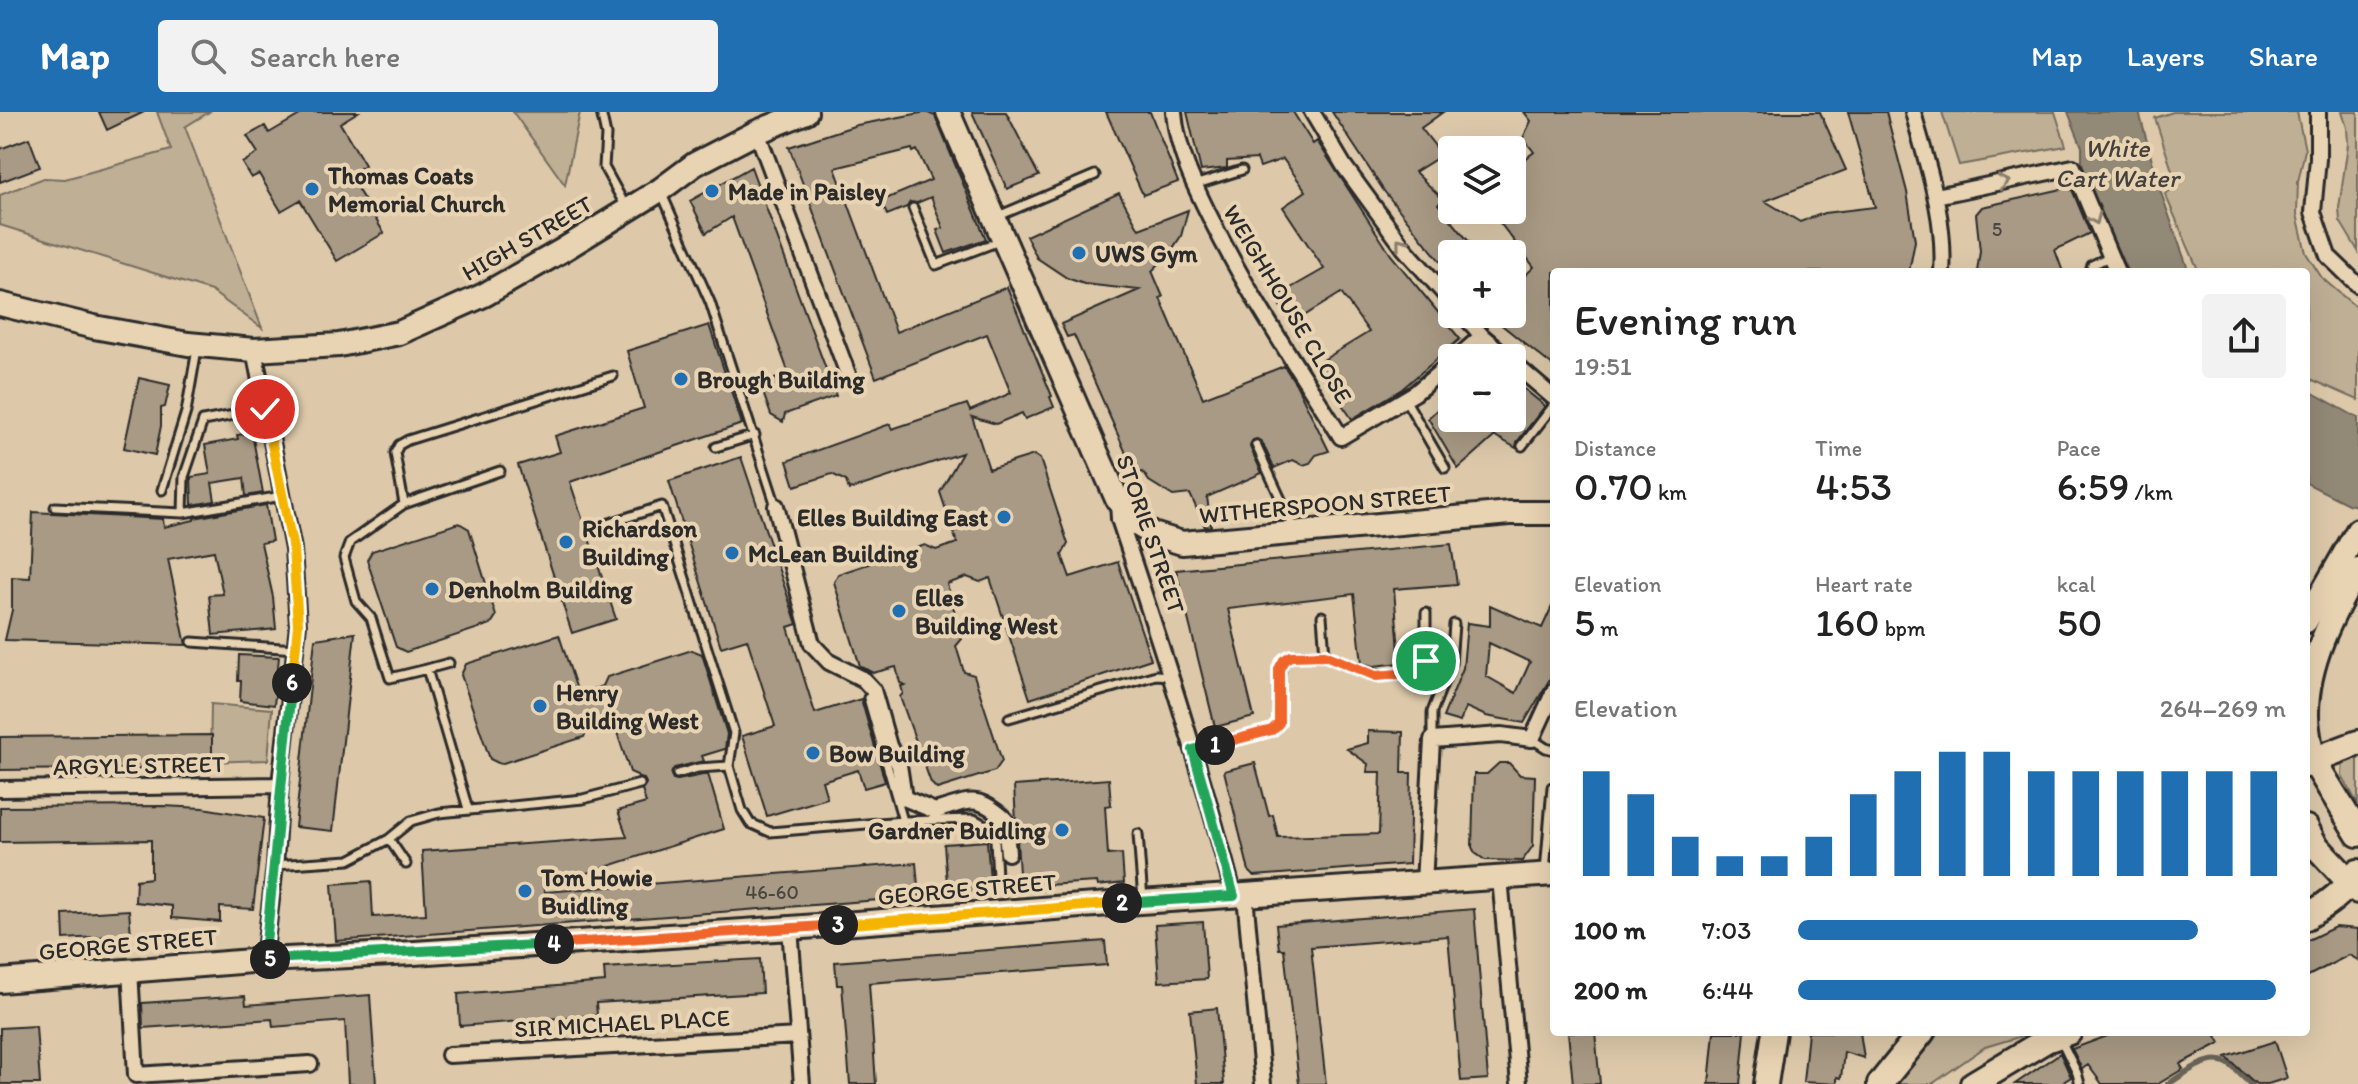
<!DOCTYPE html>
<html lang="en">
<head>
<meta charset="utf-8">
<style>
	body { margin:0; font-family:Itim,sans-serif; background:#f2f2f2; color:#222; height:100vh; display:flex; flex-direction:column; font-size:30px; white-space:nowrap }
	* { box-sizing:border-box; margin:0 }
	p { font-size:26px; color:#767676 }
	.icon { flex:none; width:44px; height:44px; fill:none; stroke:currentColor; stroke-width:2; stroke-linecap:round; stroke-linejoin:round }
	.map { position:relative; flex:1; overflow:hidden }
	.drawer { position:absolute; left:1550px; top:156px; width:760px; height:768px; display:flex; flex-direction:column; background:#fff; border-radius:8px; box-shadow:0 8px 32px #0002 }
	.drawer>* { flex:none }
	.tools { position:absolute; left:1438px; top:24px; display:grid; gap:16px }
	.tools a { display:grid; place-items:center; width:88px; height:88px; border-radius:8px; background:#fff; box-shadow:0 8px 32px #0002; font-size:40px }
	.pin { position:absolute; display:grid; place-items:center; width:68px; height:68px; color:#fff; margin:-34px; border:4px solid #fff; border-radius:50%; box-shadow:0 2px 8px #0007 }
	.km { position:absolute; width:40px; height:40px; margin:-20px; border-radius:50%; background:#222; color:#fff; font-size:22px; line-height:40px; text-align:center }
	.round { display:grid; place-items:center; flex:none; width:84px; height:84px; border-radius:8px; background:#f2f2f2 }
	.overview { display:flex; align-items:center; justify-content:space-between; height:136px; padding:0 24px }
	h1 { font-size:44px; font-weight:600; line-height:60px }
	.figures { display:grid; grid-template-columns:repeat(3,1fr); gap:12px; height:136px; padding:8px 24px }
	.figures div { display:grid; align-content:center }
	.figures b { font-size:40px; font-weight:600 }
	.figures small { font-size:22px; font-weight:400 }
	.figures p { font-size:22px }
	.chart { height:224px; padding:16px 24px }
	.chart p { display:flex; justify-content:space-between }
	.chart svg { width:100%; height:144px; margin-top:8px; stroke:#1f6fb2; stroke-width:6 }
	ul { padding:0 24px; list-style:none; font-size:26px }
	li { display:grid; grid-template-columns:128px 96px 1fr; align-items:center; height:60px }
	li i { height:20px; border-radius:10px; background:#1f6fb2 }
	header { display:flex; align-items:center; gap:48px; box-sizing:border-box; height:112px; padding:0 40px; background:#1f6fb2; color:#fff }
	header strong { font-size:38px }
	nav { display:flex; gap:44px; margin-inline-start:auto; font-size:28px }
	.search { width:560px; height:72px; background:#f2f2f2; display:flex; align-items:center; gap:20px; box-sizing:border-box; padding:0 28px; border-radius:8px; color:#767676; font-size:30px }
	.map>svg:first-child { display:block }
	.green { fill:#bfaf95; stroke:#756d60; stroke-width:2 }
	.water { fill:#938977; stroke:#696359; stroke-width:2 }
	.lines { fill:none; stroke-linecap:round; stroke-linejoin:round }
	.stream { stroke:#696359; stroke-width:6 }
	.building { fill:#a89a84; stroke:#2b2b2b; stroke-width:2; fill-rule:evenodd }
	.lane-casing { stroke:#2b2b2b; stroke-width:13 }
	.street-casing { stroke:#2b2b2b; stroke-width:20 }
	.secondary-casing { stroke:#2b2b2b; stroke-width:28 }
	.primary-casing { stroke:#2b2b2b; stroke-width:30 }
	.lane { stroke:#e8d3b2; stroke-width:7 }
	.street { stroke:#e8d3b2; stroke-width:14 }
	.secondary { stroke:#e8d3b2; stroke-width:22 }
	.primary { stroke:#e8d3b2; stroke-width:24 }
	.oneway { stroke:#8a7f6e }
	.split-1-casing { stroke:#fff; stroke-width:16 }
	.split-2-casing { stroke:#fff; stroke-width:16 }
	.split-3-casing { stroke:#fff; stroke-width:16 }
	.split-4-casing { stroke:#fff; stroke-width:16 }
	.split-5-casing { stroke:#fff; stroke-width:16 }
	.split-6-casing { stroke:#fff; stroke-width:16 }
	.split-7-casing { stroke:#fff; stroke-width:16 }
	.split-1 { stroke:#f0652b; stroke-width:10 }
	.split-2 { stroke:#22a559; stroke-width:10 }
	.split-3 { stroke:#f5b400; stroke-width:10 }
	.split-4 { stroke:#f0652b; stroke-width:10 }
	.split-5 { stroke:#22a559; stroke-width:10 }
	.split-6 { stroke:#22a559; stroke-width:10 }
	.split-7 { stroke:#f5b400; stroke-width:10 }
	.poi-dot { fill:#1f6fb2; stroke:#e8d3b2; stroke-width:3 }
	.labels { text-anchor:middle; dominant-baseline:central; stroke-width:8; stroke-linejoin:round; paint-order:stroke }
	.number-label { font-size:20px; fill:#4a4741 }
	.poi-label { font-size:24px; font-weight:bold; fill:#2b2b2b; stroke:#e8d3b2; text-anchor:start }
	.street-label { font-size:24px; fill:#2b2b2b; stroke:#e8d3b2 }
	.water-label { font-size:26px; font-style:italic; fill:#45423e; stroke:#e8d3b2 }
</style>
</head>
<body>
<header>
<strong>Map</strong>
<div class="search"><svg class="icon" aria-label="search" viewBox="0 0 24 24"><circle cx="10" cy="10" r="6"/><path d="M15 15l6 6"/></svg>Search here</div>
<nav><a>Map</a><a>Layers</a><a>Share</a></nav>
</header>
<div class="map">
<svg width="2358" height="972" viewBox="0 0 2358 972">
	<rect width="100%" height="100%" fill="#ddc9aa"/>
	<filter id="ink" filterUnits="userSpaceOnUse"><feTurbulence type="fractalNoise" baseFrequency=".0125" numOctaves="2"/><feDisplacementMap in="SourceGraphic" scale="16" xChannelSelector="R" yChannelSelector="G"/><feConvolveMatrix kernelMatrix="1 2 1 2 8 2 1 2 1" color-interpolation-filters="sRGB"/></filter>
	<g filter="url(#ink)">
		<path class="green" d="M157,0h52l-24,15 77,201 -51,-37 -211,-66v-30l44,-17 21,1 106,-29z
			M513,0h67l-15,73z
			M1942,0h113l11,34 -107,19z
			M2173,0h124l8,38 -7,32 -1,32 9,39 16,25 36,31v91l-52,-23v-105h-107l-34,-78 12,-8 -22,-68z
			M2342,0h16v139l-18,-30 -1,-13 9,-64 -1,-16z
			M211,592l61,5 -4,51 -58,2z
			M2358,642v51l-16,-30 1,-14z
			M1935,920h91l3,2 -44,13 -53,37h-35z"/>
		<path class="water" d="M2068,0h71l21,78 29,82h-61l-38,-80 -8,-30v-15z
			M2306,277l52,29v88l-10,-2 -42,-21z"/>
		<g class="lines">
			<path class="stream" d="M2168,972c15,-9 41,-31 59,-21 9,5 16,15 24,21"/>
		</g>
		<path class="building" d="M99,0h45l-37,18z
			M305,0h53l-18,11 25,42 -16,10 35,58 -47,28 -37,-61 -19,11 -22,-37 -8,4 -9,-15 16,-10 -11,-17 18,-10 4,7z
			M926,0l9,4 51,123 -40,14 -9,-23 6,-2 -12,-31 -14,6 -7,-1 -3,5 -20,8 -6,-14 50,-21 -14,-30 -4,2 -1,-3 -77,19 61,164 111,-45 45,109 -2,1 4,10 -29,12 -3,-6 -26,11 -24,-7 17,52 45,-14 6,4 28,85 -6,11 8,22 48,-15 33,97 -121,40 -40,-121 -10,4 -13,-5 -20,7 15,55 -6,7 8,26 10,3 28,86 -7,10 -58,18 -6,-6 -31,-86 3,-4 -2,-7 4,-1 -5,-2 -4,-16 -23,6 -13,-7 -26,-84 4,-8 87,-29 11,5 21,-7 -17,-51 22,-39 -113,37 -3,-9 -14,-7 -37,12 -8,-25 103,-37 2,5 75,-25 3,7 41,-18 -24,-59 -111,44 -87,-231 68,-22z
			M972,0h34l33,64 -32,13z
			M1106,0h44l28,70 -35,13z
			M1187,0h106l20,32 4,-3 74,114 69,84 -58,50 -50,30 -37,-54 54,-33 -28,-39 -50,31 -16,-27 49,-28 -41,-62 23,-16 -23,-32 -23,8 -3,-8 -30,2v7l-26,3z
			M1332,0h111l-22,16 21,27 -27,17 29,28 -6,4 41,50h-27v22l-68,-85z
			M1524,0h296l26,58 -81,31 35,21 24,-9 51,-6 -27,-95h38l21,80 8,49 -6,31h-355v95l-66,-53h24v-26l22,-21 -44,-57h22v-41l22,-17 -11,-14 8,-17z
			M29,26l11,29 -40,15v-33z
			M751,55l85,229 -51,18 -2,8 -12,-7 -11,-31 29,-10 -57,-157 -26,16 -16,-32z
			M2071,75l19,46 -35,17 8,22h-86l3,-21 -4,-37 6,-7z
			M1119,81l20,36 49,-19 -7,26 -12,18 -17,17 11,26 -3,1 43,100 81,-32 12,18 33,67 -13,4 -6,8 -7,2 -10,-5 -19,8 -12,-26 -5,-3 -4,1 -3,7 12,26 -55,24 4,29 -6,1 -15,-33 -17,2 -24,-15 -6,-9 -18,6 -1,-12 5,-6 -55,-125 -7,2 -6,-13 78,-34 -55,-6 -17,-6 -30,-20 -11,-22z
			M709,213l33,99 -172,58 46,137 -44,14 -54,-168 42,-13 -5,-16 89,-28 -17,-57z
			M139,266l31,7 -5,22 -4,1v18l-6,29 -31,-7z
			M1512,267l33,27 -28,36 -1,6 -21,-12 -37,33 -30,-51 24,-22v22h60z
			M252,321l11,60 -17,3 -2,-18 -32,5 3,18 -23,4 -1,-28 19,-3 -5,-29 33,-6 -1,-4z
			M741,345l56,167 -9,3 27,86 46,-14 24,83 -21,6 -6,-18 -36,11 5,17 -60,18 -25,-80 33,-10 -28,-87 -26,8 -52,-166z
			M266,393l6,36 -11,2 12,54 3,32 -63,6 -4,-40 14,-1 -9,-43 -46,8 18,86 -181,-5 7,-30v-33l18,1 3,-66 130,7 1,8 30,-7v-2z
			M459,411l10,6 27,87 -5,8 -85,28 -10,-5 -29,-87 5,-9z
			M1451,432l6,40 -63,5 6,74 -26,3 -12,-3 -8,-69 -126,15 26,108 -39,10 -39,-157z
			M1554,490v70l-30,51 -38,-7 -20,-9 -6,15 -17,-5 20,-49 4,-45 23,3v-21l52,23zM1489,531l41,19 -14,31 -30,-17z
			M355,521l-22,198 -38,-4 20,-188z
			M559,523l19,58 25,-7 4,-9 85,-27 10,4 25,80 -2,15 -23,7 2,5 -30,7 -3,7 2,4 5,1 30,-6 16,55 -181,58 2,5 371,-29 3,34 -583,44 -4,-57 39,-3 2,36 53,-3 -4,-63 205,-14 -9,-26 28,-8 -4,-13 4,-7 -2,-4 -6,-1 -1,-3 -7,-3 -17,-52 -25,7 -4,10 -84,27 -10,-5 -29,-84 5,-11z
			M239,543l40,2 -5,48 -34,-4 1,-20h-3z
			M1368,619l35,1 -1,41h9l-2,91 -155,12 -5,-5 -25,-100 31,-8 14,53 4,-1 5,22 101,-3 2,-62h-14l1,-8 -21,-15 21,-6z
			M212,623v33l-212,2v-33z
			M1499,651h10l11,12 15,1 -2,70 -11,15 -37,-1 -10,-7 -3,-6 2,-73h13z
			M1109,667l2,26 -6,1 3,49 14,-1 2,29 -26,3 -1,-4 -52,3 1,5 -26,2 -6,-106z
			M163,694l40,2 61,10 -11,91 -33,-2v15l-48,-4v-12l-37,-4 1,-22 15,-2v-38l-151,2v-35z
			M987,729l4,53 -43,3 -4,-53z
			M1474,797l14,170 -27,2 -13,-145 -137,11 15,137h-27l-15,-135h-5l-3,-24z
			M129,798l2,25 -67,4 -1,-25z
			M1203,810l4,57 -48,3 -4,-57z
			M2335,815l23,2v31l-9,-5 -43,22v-36z
			M1105,829l2,24 -238,18 7,101h-26l-8,-99h-5l-2,-23z
			M760,847l2,34 -166,10 1,12 -137,11 -2,-32 147,-12 -1,-14z
			M370,883l6,89h-28l-3,-63 -72,6 -1,-8 -129,9 -1,-25 103,-7 1,9z
			M1217,896l7,76h-27l-7,-73z
			M36,914l4,58h-40v-56z
			M1568,920h27l5,52h-27z
			M1714,920h31l-5,52h-31z
			M1808,920h52l4,26 -20,-6 -3,26 -4,-1v7l-34,-2z
			M2118,920h96l6,11 -40,21 3,5 -25,15h-56l-14,-19 -6,4 -10,-20z
			M2275,929l12,37 -19,6h-12l-30,-27z
			M2060,941l11,24 -11,7h-45z"/>
		<g class="lines">
			<defs>
				<path id="lane" d="M601,0l5,23 -2,32 22,40
					M1194,73l48,-15
					M661,80l49,110 66,204
					M913,96l23,57 66,-25
					M996,105l99,-42
					M2090,160l2,-7 19,-9
					M1405,287l40,69
					M265,297l-62,12 -19,56 -1,36 99,-17
					M1256,333l39,85
					M1522,334l32,-41
					M716,335l39,-12
					M162,378l24,-78 11,-63
					M404,392l-9,-51 4,-8 9,-5 205,-64
					M55,395l128,6
					M607,412l55,-18 72,227 -5,33 -31,2 -21,6
					M192,530l104,7
					M1325,543c34,13 68,34 101,6v-48
					M427,557l22,-6
					M1009,606l147,-43 13,1
					M1532,627l14,9 8,2
					M1432,628v-28l19,-49 3,-39
					M1193,638l79,-20 7,-7c0,-16 -6,-62 13,-67 10,-3 23,-1 33,-1l-3,-39
					M729,654l13,44 8,13 20,9 133,-11 -35,-123
					M468,697l-41,-140 -37,9 -19,-60 -15,-17 -12,-43 6,-16 54,-38 96,-33
					M903,709l71,-2 15,8 6,13 2,37
					M1138,722l5,66
					M389,727l17,25
					M275,753l74,-5 40,-21 22,-18 28,-8 144,-14 57,-15
					M1545,760l7,-85
					M2060,926l17,35 3,11"/>
				<path id="street" d="M1174,0c3,39 21,75 38,109 37,75 85,145 129,216l74,-44 37,-31
					M1312,0l32,54 60,82 48,54
					M1913,0c14,53 33,105 29,160
					M2318,0v47l-5,53 15,44 30,29
					M757,20l92,245
					M1936,84l137,-29 44,105
					M1463,202l19,22 26,22
					M254,238l39,199 5,76 -18,160 -5,80 -11,95
					M1457,246l25,-22
					M1512,250l42,36
					M1118,391l1,16c42,125 82,249 115,377
					M776,394l36,138 17,18 34,17 10,11 16,56 10,19 5,33 31,13c35,-10 41,-18 70,8l3,34
					M0,677l280,-4
					M1500,766l19,206
					M1424,771l8,-143 69,-5 31,4 22,-48
					M1245,784l18,188
					M790,816l12,156
					M130,858l6,105 174,-11
					M449,943l349,-19"/>
				<path id="secondary" d="M948,0l169,387 16,23 20,12 29,9 328,-30h44
					M0,192l94,23 94,17 66,6 85,-5 60,-12 85,-38 77,-44 99,-61 35,-26 62,-32 49,-20
					M2306,509l52,-91
					M2313,648c-2,-15 -6,-30 -6,-44 -1,-53 26,-102 51,-147
					M0,869l264,-21 150,-7 376,-25 291,-22 473,-32
					M1766,972l8,-52"/>
				<path id="primary" d="M2313,648l45,74
					M2306,653l7,-5 45,-17
					M2306,716l9,17 43,46
					M2306,805c21,-12 39,-25 52,-45
					M1880,972l42,-52
					M1973,972l73,-44 23,-8"/>
			</defs>
			<use href="#lane" class="lane-casing"/>
			<use href="#street" class="street-casing"/>
			<use href="#secondary" class="secondary-casing"/>
			<use href="#primary" class="primary-casing"/>
			<use href="#lane" class="lane"/>
			<use href="#street" class="street"/>
			<use href="#secondary" class="secondary"/>
			<use href="#primary" class="primary"/>
		</g>
		<defs><path id="oneway-chevron" d="M-2-3.5L2.5 0L-2 3.5" fill="none" stroke-width="1.6" stroke-linecap="round" stroke-linejoin="round" transform="scale(2)"/></defs>
		<g class="oneway">
			<use href="#oneway-chevron" transform="translate(2004 70) rotate(-12)"/>
			<use href="#oneway-chevron" transform="translate(2095 107) rotate(67)"/>
			<use href="#oneway-chevron" transform="translate(1401 131) rotate(-128)"/>
		</g>
	</g>
	<g class="lines" filter="url(#ink)">
		<defs>
			<path id="split-1" d="M1215,633l57,-15 7,-7v-54l5,-9 7,-4 34,-1 51,21 23,-2 18,-5 9,-8"/>
			<path id="split-2" d="M1122,791l112,-7 -41,-146 22,-5"/>
			<path id="split-3" d="M838,813l284,-22"/>
			<path id="split-4" d="M554,832l284,-19"/>
			<path id="split-5" d="M270,847l284,-15"/>
			<path id="split-6" d="M270,847l-6,1c11,-93 17,-185 28,-277"/>
			<path id="split-7" d="M265,297l28,140 5,76 -6,58"/>
		</defs>
		<use href="#split-1" class="split-1-casing"/>
		<use href="#split-2" class="split-2-casing"/>
		<use href="#split-3" class="split-3-casing"/>
		<use href="#split-4" class="split-4-casing"/>
		<use href="#split-5" class="split-5-casing"/>
		<use href="#split-6" class="split-6-casing"/>
		<use href="#split-7" class="split-7-casing"/>
		<use href="#split-1" class="split-1"/>
		<use href="#split-2" class="split-2"/>
		<use href="#split-3" class="split-3"/>
		<use href="#split-4" class="split-4"/>
		<use href="#split-5" class="split-5"/>
		<use href="#split-6" class="split-6"/>
		<use href="#split-7" class="split-7"/>
	</g>
	<g class="poi-dot">
		<circle cx="312" cy="77" r="8"/>
		<circle cx="712" cy="79" r="8"/>
		<circle cx="1079" cy="141" r="8"/>
		<circle cx="681" cy="267" r="8"/>
		<circle cx="1004" cy="405" r="8"/>
		<circle cx="566" cy="430" r="8"/>
		<circle cx="732" cy="441" r="8"/>
		<circle cx="432" cy="477" r="8"/>
		<circle cx="899" cy="499" r="8"/>
		<circle cx="540" cy="594" r="8"/>
		<circle cx="813" cy="641" r="8"/>
		<circle cx="1062" cy="718" r="8"/>
		<circle cx="525" cy="779" r="8"/>
	</g>
	<g class="labels">
		<g class="number-label">
			<text x="1997" y="117">5</text>
			<text x="772" y="780">46-60</text>
		</g>
		<g class="poi-label">
			<text x="328" y="63">Thomas Coats<tspan x="328" dy="28">Memorial Church</tspan></text>
			<text x="728" y="79">Made in Paisley</text>
			<text x="1095" y="141">UWS Gym</text>
			<text x="697" y="267">Brough Building</text>
			<text x="988" y="405" text-anchor="end">Elles Building East</text>
			<text x="582" y="416">Richardson<tspan x="582" dy="28">Building</tspan></text>
			<text x="748" y="441">McLean Building</text>
			<text x="448" y="477">Denholm Building</text>
			<text x="915" y="485">Elles<tspan x="915" dy="28">Building West</tspan></text>
			<text x="556" y="580">Henry<tspan x="556" dy="28">Building West</tspan></text>
			<text x="829" y="641">Bow Building</text>
			<text x="1046" y="718" text-anchor="end">Gardner Buidling</text>
			<text x="541" y="765">Tom Howie<tspan x="541" dy="28">Buidling</tspan></text>
		</g>
		<g class="street-label">
			<text transform="translate(527 126) rotate(-30)">HIGH STREET</text>
			<text transform="translate(1288 192) rotate(59)">WEIGHHOUSE CLOSE</text>
			<text transform="translate(1325 392) rotate(-5)">WITHERSPOON STREET</text>
			<text transform="translate(1151 422) rotate(71)">STORIE STREET</text>
			<text transform="translate(139 653) rotate(-1)">ARGYLE STREET</text>
			<text transform="translate(967 777) rotate(-5)">GEORGE STREET</text>
			<text transform="translate(128 832) rotate(-5)">GEORGE STREET</text>
			<text transform="translate(622 911) rotate(-3)">SIR MICHAEL PLACE</text>
		</g>
		<g class="water-label">
			<text x="2117" y="36">White<tspan x="2117" dy="30">Cart Water</tspan></text>
		</g>
	</g>
</svg>
<div class="tools">
<a><svg class="icon" aria-label="layers" viewBox="0 0 24 24"><path d="M12 4l9 5-9 5-9-5zM3 14l9 5 9-5"/></svg></a>
<a>+</a>
<a>−</a>
</div>
<div class="pin" style="left:1426px;top:549px;background:#1e9e55"><svg class="icon" aria-label="arrive" viewBox="0 0 24 24"><path d="M6 21V4h12l-3 4 3 4H6"/></svg></div>
<div class="pin" style="left:265px;top:297px;background:#d93025"><svg class="icon" aria-label="check" viewBox="0 0 24 24"><path d="M5 12l5 5 9-10"/></svg></div>
<b class="km" style="left:1215px;top:633px">1</b>
<b class="km" style="left:1122px;top:791px">2</b>
<b class="km" style="left:838px;top:813px">3</b>
<b class="km" style="left:554px;top:832px">4</b>
<b class="km" style="left:270px;top:847px">5</b>
<b class="km" style="left:292px;top:571px">6</b>
<section class="drawer">
<div class="overview"><div><h1>Evening run</h1><p>19:51</p></div><a class="round"><svg class="icon" aria-label="share" viewBox="0 0 24 24"><path d="M12 15V3M7 8l5-5 5 5M5 13v7h14v-7"/></svg></a></div>
<div class="figures">
<div><p>Distance</p><b>0.70<small> km</small></b></div>
<div><p>Time</p><b>4:53</b></div>
<div><p>Pace</p><b>6:59<small> /km</small></b></div>
</div>
<div class="figures">
<div><p>Elevation</p><b>5<small> m</small></b></div>
<div><p>Heart rate</p><b>160<small> bpm</small></b></div>
<div><p>kcal</p><b>50</b></div>
</div>
<div class="chart"><p><span>Elevation</span>264–269 m</p>
<svg viewBox="0 0 160 44" preserveAspectRatio="none"><path d="M5 44V12M15 44V19M25 44V32M35 44V38M45 44V38M55 44V32M65 44V19M75 44V12M85 44V6M95 44V6M105 44V12M115 44V12M125 44V12M135 44V12M145 44V12M155 44V12"/></svg>
</div>
<ul>
<li><b>100 m</b>7:03<i style="width:82%"></i></li>
<li><b>200 m</b>6:44<i style="width:98%"></i></li>
</ul>
</section>
</div>
</body>
</html>
